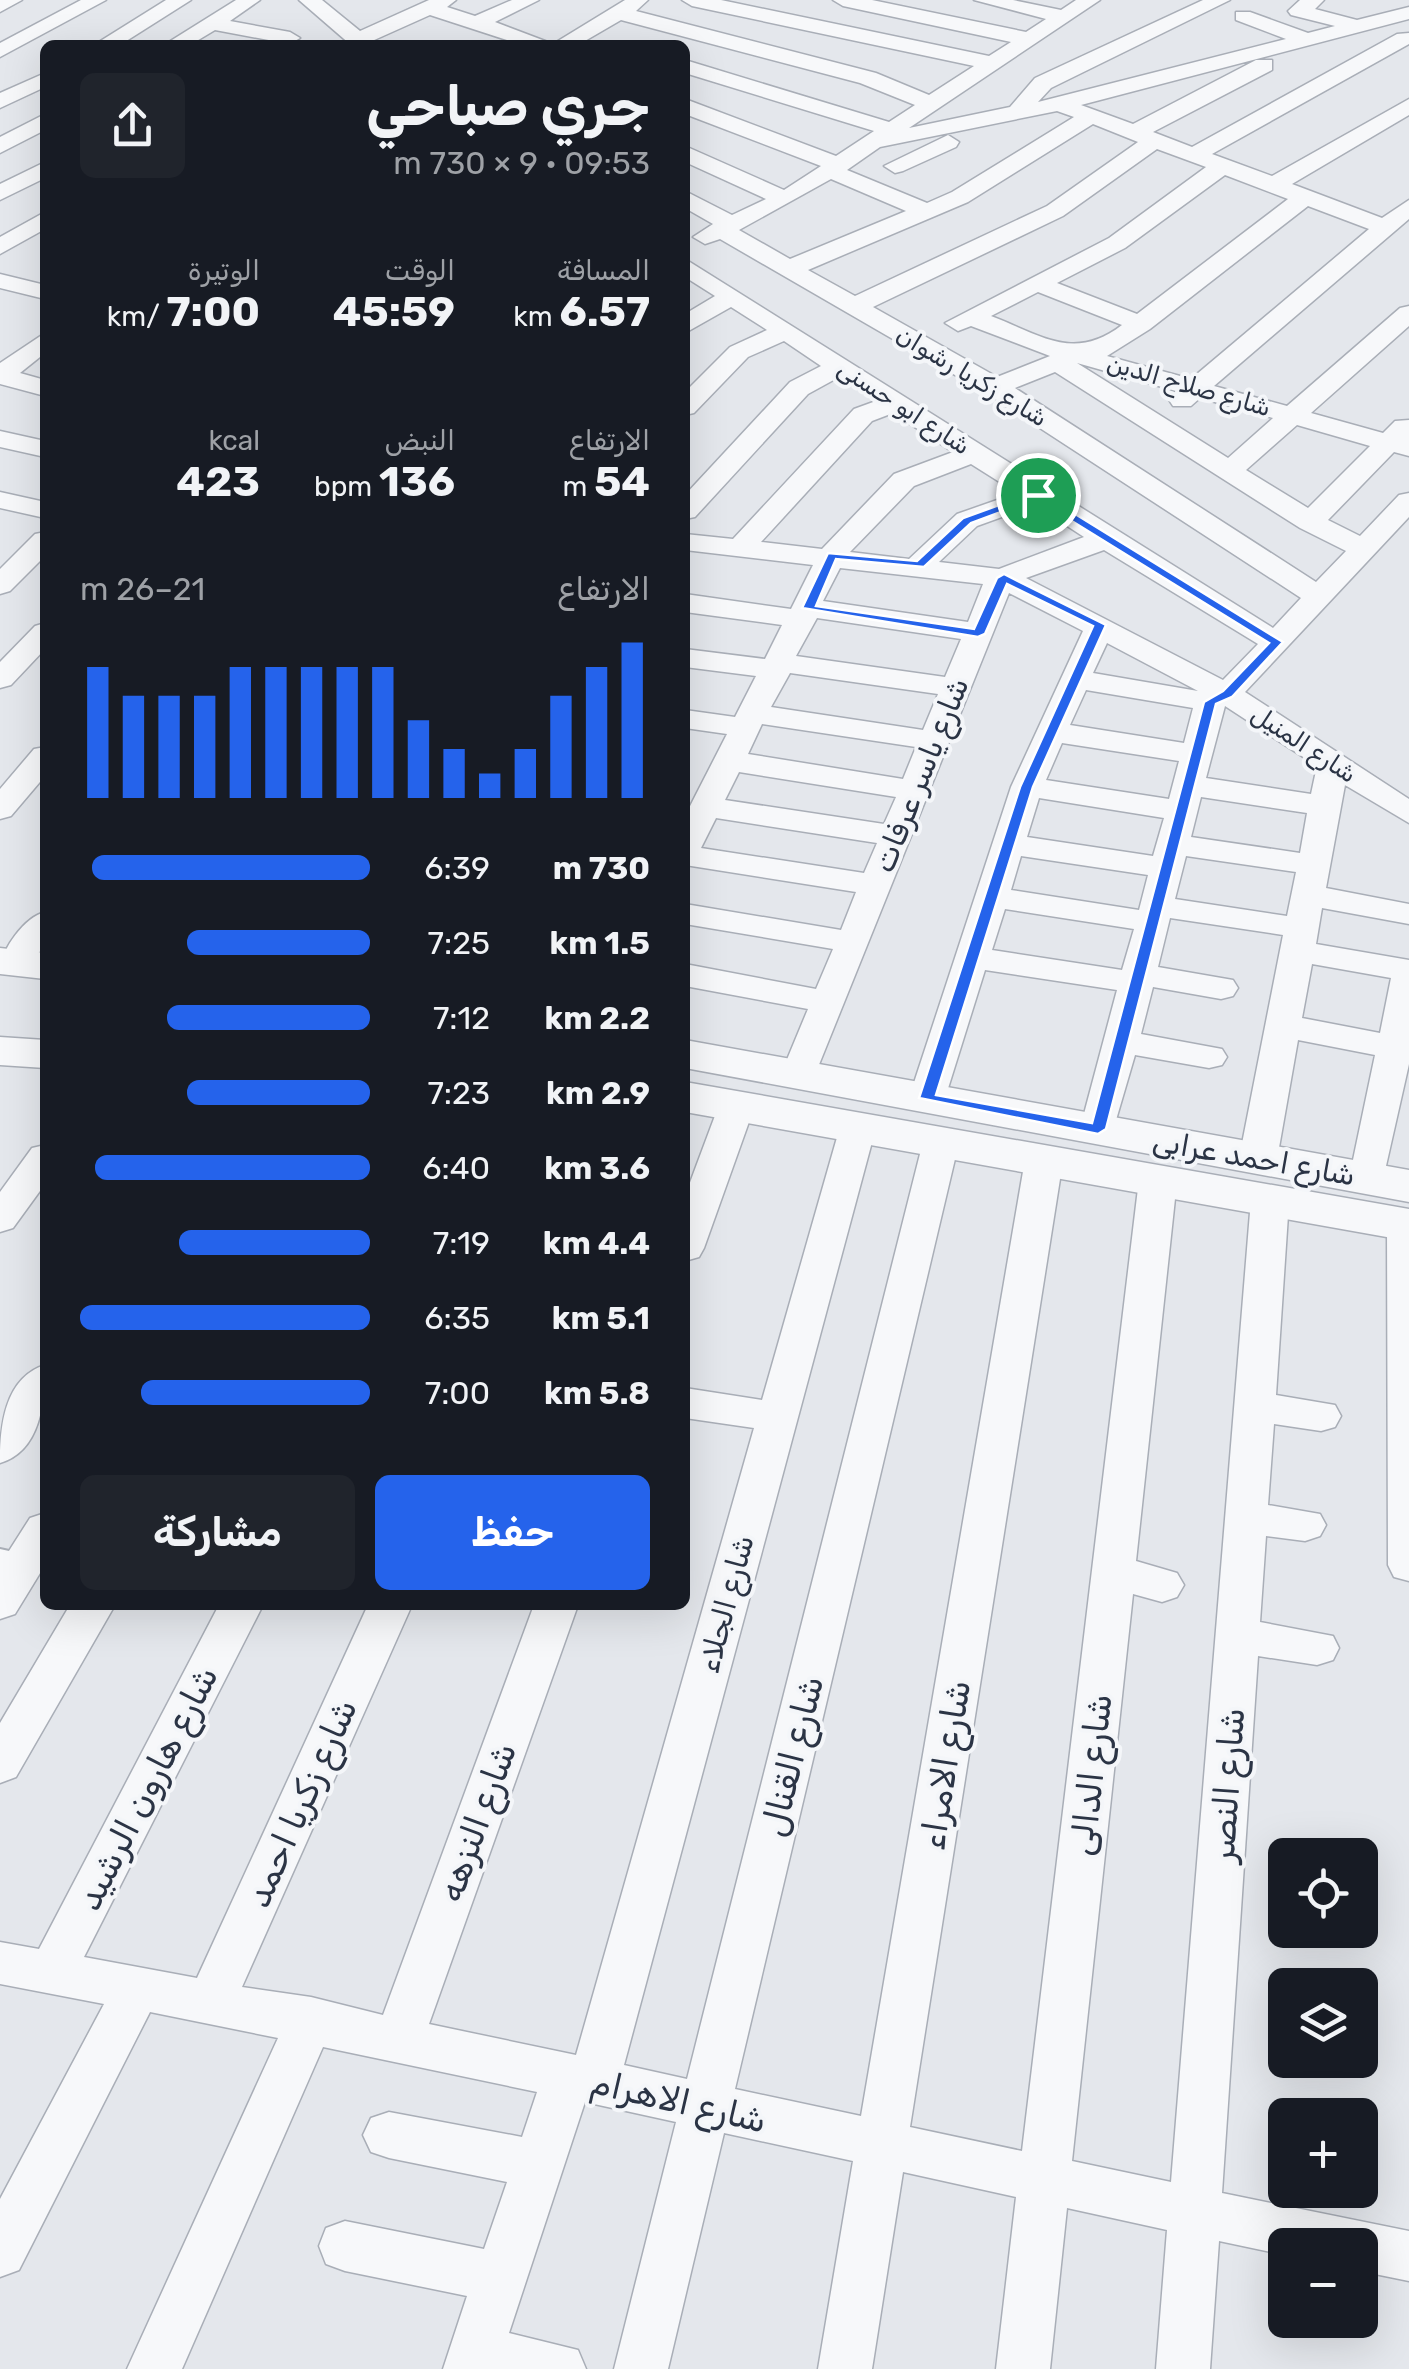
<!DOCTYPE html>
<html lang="ar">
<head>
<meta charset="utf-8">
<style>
	body { margin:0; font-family:Rubik,Vazirmatn,sans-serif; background:#20242c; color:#f1f3f6; direction:rtl; height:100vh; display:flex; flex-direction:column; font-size:38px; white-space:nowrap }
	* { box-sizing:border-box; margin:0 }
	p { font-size:32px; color:#9ea1a6 }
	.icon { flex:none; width:55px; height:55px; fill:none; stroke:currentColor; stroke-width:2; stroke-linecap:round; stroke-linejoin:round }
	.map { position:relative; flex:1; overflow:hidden; direction:ltr }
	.panel { position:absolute; left:40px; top:40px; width:650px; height:1570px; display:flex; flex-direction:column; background:#171b24; border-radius:15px; box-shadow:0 10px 40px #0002; direction:rtl }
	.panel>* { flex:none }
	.fabs { position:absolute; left:1268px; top:1838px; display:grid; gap:20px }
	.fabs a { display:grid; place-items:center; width:110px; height:110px; border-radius:15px; background:#171b24; box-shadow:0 10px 40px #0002; font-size:50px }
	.pin { position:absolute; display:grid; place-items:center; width:85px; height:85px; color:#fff; margin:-42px; border:5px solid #fff; border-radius:50%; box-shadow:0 2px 10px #0007 }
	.round { display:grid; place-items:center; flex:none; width:105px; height:105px; border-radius:15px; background:#20242c }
	.overview { display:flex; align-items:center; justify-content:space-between; height:170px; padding:0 40px }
	h1 { font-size:55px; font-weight:700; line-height:75px }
	.metrics { display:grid; grid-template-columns:repeat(3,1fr); gap:15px; height:170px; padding:10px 40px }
	.metrics div { display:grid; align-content:center }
	.metrics b { font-size:42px; font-weight:700 }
	.metrics small { font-size:28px; font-weight:400 }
	.metrics p { font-size:28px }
	.chart { height:280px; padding:20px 40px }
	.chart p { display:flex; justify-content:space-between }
	.chart svg { width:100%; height:180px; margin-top:10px; stroke:#2563eb; stroke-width:6 }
	.action { display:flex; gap:20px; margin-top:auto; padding:20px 40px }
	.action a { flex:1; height:115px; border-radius:15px; background:#2563eb; color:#fff; font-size:40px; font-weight:700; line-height:115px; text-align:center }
	.action a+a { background:#20242c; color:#f1f3f6 }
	ul { padding:0 40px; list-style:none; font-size:32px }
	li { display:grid; grid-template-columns:160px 120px 1fr; align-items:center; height:75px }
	li i { height:25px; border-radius:12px; background:#2563eb }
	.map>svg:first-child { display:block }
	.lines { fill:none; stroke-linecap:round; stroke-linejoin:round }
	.service-casing { stroke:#a9aeb7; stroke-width:4 }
	.minor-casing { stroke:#a9aeb7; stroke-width:3 }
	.tertiary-casing { stroke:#a9aeb7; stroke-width:3 }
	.service { fill:#f7f8fa; fill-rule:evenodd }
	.minor { fill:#f7f8fa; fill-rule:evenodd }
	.tertiary { fill:#f7f8fa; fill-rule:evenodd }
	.route { fill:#2563eb; stroke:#fff; stroke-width:2.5; fill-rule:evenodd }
	.labels { text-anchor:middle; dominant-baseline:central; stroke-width:8; stroke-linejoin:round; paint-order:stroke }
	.far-street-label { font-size:25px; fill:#2b3445; stroke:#f4f6f9 }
	.street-label { font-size:30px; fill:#2b3445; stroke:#f4f6f9 }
	.near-street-label { font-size:35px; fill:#2b3445; stroke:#f4f6f9 }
</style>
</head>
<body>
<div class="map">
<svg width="1409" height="2369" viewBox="0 0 1409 2369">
	<rect width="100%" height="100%" fill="#e4e7ec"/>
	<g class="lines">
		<defs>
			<path id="service" d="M0,1549l9,2 3,6 -4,8 -8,3z"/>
			<path id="minor" d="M0,0h22l-22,12z
				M81,0h25l-106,57v-14z
				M166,0h25l-71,45h-26z
				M236,0h24l-30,21 60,11 10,6 -10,6 -75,-14 -25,15h-26z
				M299,0h23l38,31 69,-31h27l-9,7 28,9 37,-16h27l-44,22 58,22 72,-44h23l-12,11 240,62 53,22 45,-29 -282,-60 -10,-6h39l268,56 22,-14 -168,-36 -10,-6h39l154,32 20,-13 -72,-19h39l48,10 15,-10h24l-191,128 101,-21 25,-29 168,-78h27l-179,88 -13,14 248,-63 -50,-19v-8h14l58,21 27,-7 -44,-11 -3,-4 12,-11h24l-9,9 42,11 52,-13v12l-328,86 52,19 123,-64h16v10l-119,62 39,15 205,-113 12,-1v11l-197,110 60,22 137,-77v16l-117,69 90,34 27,-18v19l-195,167 73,20 113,-98 9,-2v20l-98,87 72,20 12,-12 14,-1v36l-15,-4 -66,68 32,16 39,-41 10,-2v24l-164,175 164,107v24l-64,-38 -19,103 83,16v20l-87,-16 -6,36 93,16v104l-28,124 -13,3 -13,-3 -6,-9 26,-124 -77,-15 -21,119 -6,9 -13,3 -13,-3 -6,-9 44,-224 -113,-17 -12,49 75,13 5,8 -5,8 -12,3 -68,-12 -12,47 81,15 5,8 -5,8 -13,3 -74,-13 -24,82 -13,4 -13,-4 -5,-8 37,-139 -132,-20 -40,128 -5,8h-26l-5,-8 102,-311 72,-156 -74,-38 -197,489h-26l-5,-8 27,-65 -123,-23v-22l131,25 17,-40 -148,-25v-20l156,26 15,-38 -171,-27v-49l42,-82 -42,-6v-18l50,7 21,-41 -71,-9v-18l80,10 17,-34 -97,-13v-18l106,15 22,-44 -128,-15v-16l48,5 121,-130 22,-8 -37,-24 -31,17 -113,123 -10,2v-24l105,-113 31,-16 -37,-25 -36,16 -54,56 -9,2v-23l45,-45 37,-17 -36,-23 -46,26v-19l30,-18 -30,-19v-18l588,369 28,-30 -315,-205 -266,-154 -15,5 -12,-7 20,-13 -28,-16v-17l47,24 34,-16 -81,-37v-16l99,44 37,-24 -136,-52v-15l151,57 38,-25 -189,-58v-13l204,62 26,-17 -55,-22 -239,-63 -43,25h-56l-92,-30 -58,26 3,4h-24zM1057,111l17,6 -122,75 -25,11 -80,-33 33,-23zM1093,124l45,18 -91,64 -192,90 -47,-26 160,-68zM1157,149l49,18 -97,71 -164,85 13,8 13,-5 79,30 -53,21 -124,-70 190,-91zM1225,175l63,24 -151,115 -80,-31 68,-35zM831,179l75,32 -116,48 -51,-29zM1308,206l61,23 -178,150 -84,-23 43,-27zM1038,292l84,33c-48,37 -81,10 -131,-9zM1077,363l99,28 -7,9 4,6h18l9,-8 73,20 -45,40zM1055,372l245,156 46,23 -30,31 -301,-194zM893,413l60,39 -59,22 -72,75 -61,-7 111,-121zM1297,425l73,21 -62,62 -62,-38zM971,464l46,29 -60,21 -48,45 -59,-7 64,-66zM1035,505l49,32 -85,32 -60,-7 38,-36zM1104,550l154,94 -35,36 -197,-102zM840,568l143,16 -15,38 -145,-21zM817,618l144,21 -16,38 -149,-21zM1107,643l91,48 -105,-18zM790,673l148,21 -15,36 -152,-23zM1086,690l107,18 -9,35 -114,-18zM1225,706l92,60 -6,28 -105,-16zM762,724l154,23 -13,32 -155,-25zM1062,743l117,18 -10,38 -123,-19zM739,772l157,25 -12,27 -159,-24zM1201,797l106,16 -7,40 -109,-16zM1039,798l125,20 -11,38 -126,-19zM716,818l161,25 -13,30 -163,-25zM1021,856l127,19 -9,35 -128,-20zM1186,856l110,16 -9,44 -112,-17zM1005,909l129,20 -12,41 -130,-20zM1312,964l79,14 -11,55 -78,-15z
				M45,73v14l-45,21v-15z
				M45,114v16l-45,23v-16z
				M948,135l11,7 -3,5 -53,24 -8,2 -11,-7z
				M45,162v16l-45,22v-16z
				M45,212v17l-45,25v-17z
				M0,274l45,11v14l-45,-11z
				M45,333v20l-25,20 25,7v16l-45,-12v-21z
				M0,431l45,10v16l-45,-10z
				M0,492l45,10v16l-45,-10z
				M45,532v24l-35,35 -10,3v-25l35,-35z
				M45,623v26l-34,36 -11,3v-26l35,-36z
				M45,747v29l-34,40 -11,3v-30l34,-40z
				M45,912v33l-20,25h-24c-1,-20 24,-53 44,-58z
				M737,1093l13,4 5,8 -51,143 -5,9 -14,4v-65l34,-91 5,-8z
				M858,1115l13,4 5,8 -252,938 63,14 236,-937 5,-9 13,-3 13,3 5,9 -224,947 126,27 164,-956 6,-9 13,-3 13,3 6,9 -153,967 112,24 117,-971 6,-9 13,-4 13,4 6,9 -41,381 41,12 7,12 -7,12 -15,5 -29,-8 -61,567 99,21 80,-982 6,-9 13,-4 13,4 6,9 -13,195 59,10 6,11 -6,11 -14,4 -47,-7 -6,81 52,9 6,11 -6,11 -15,5 -39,-5 -6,86 73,14 6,12 -6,12 -16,5 -59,-9 -36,537 187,38v50l-49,-10v-26h-75v10l-66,-14 -9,128h-54l11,-139 -100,-22 -17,161h-54l20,-172 -113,-25 -31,197h-54l35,-208 -129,-28 -56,236h-54l62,-247 -91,-20 -76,231 69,17 8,19h-143l24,-73 -122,-25 -19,-7 -7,-18 7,-18 19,-7 139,28 23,-67 -118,-24 -18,-6 -8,-17 8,-17 18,-6 133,25 15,-45 -214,-45 -141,322h-55l151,-331 -128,-26 -131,258 -19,7v-78l104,-195 -104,-20v-42l39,7 180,-344h44l-179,352 113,21 171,-373h44l-170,382 69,10 72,18 151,-410h44l-149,419 147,31 178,-627 -69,-10v-30l77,12 78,-273 5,-8z
				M45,1145v39l-32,44 -13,4v-40l32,-44z
				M1406,1212l3,1v368l-15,-4 -6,-12 -1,-340 6,-9z
				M45,1365c0,36 -4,86 -45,98 0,-36 4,-85 45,-98z
				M45,1513v52l-30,49 -15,5v-54l30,-47z
				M70,1605h45l-99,172 -16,6v-60z"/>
			<path id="tertiary" d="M0,948l45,5v26l-45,-5z
				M0,1037l45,3v28l-45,-3z
				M685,1040l724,130v32l-724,-134z
				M685,1082l724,127v32l-724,-129z"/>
		</defs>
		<use href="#service" class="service-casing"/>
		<use href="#minor" class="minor-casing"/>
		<use href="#tertiary" class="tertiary-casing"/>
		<use href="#service" class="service"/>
		<use href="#minor" class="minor"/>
		<use href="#tertiary" class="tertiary"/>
	</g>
	<path class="route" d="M1038,491l245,151 -51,55 -16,7 -110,425 -8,5 -179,-36 101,-311 73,-161 -86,-42 -22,50 -7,3 -176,-29 26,-55 89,8 46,-43zM1036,499l233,144 -46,48 -19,11 -112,421 -156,-28 97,-308 73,-162 -102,-51 -7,4 -23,51 -158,-23 20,-47 88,8 47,-44z"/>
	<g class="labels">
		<g class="far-street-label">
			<text transform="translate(972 376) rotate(31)">شارع زكريا رشوان</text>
			<text transform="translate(1189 385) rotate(16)">شارع صلاح الدين</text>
			<text transform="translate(904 407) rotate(33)">شارع ابو حسنى</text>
			<text transform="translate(1304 744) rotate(33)">شارع المنيل</text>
		</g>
		<g class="street-label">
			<text transform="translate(921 775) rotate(-68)">شارع ياسر عرفات</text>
			<text transform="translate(1254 1158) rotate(10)">شارع احمد عرابى</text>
			<text transform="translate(726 1604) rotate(-75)">شارع الجلاء</text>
		</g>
		<g class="near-street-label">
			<text transform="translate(792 1756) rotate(-76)">شارع القنال</text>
			<text transform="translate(945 1765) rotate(-81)">شارع الامراء</text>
			<text transform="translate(1091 1775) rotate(-84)">شارع الدالى</text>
			<text transform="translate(1227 1785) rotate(-86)">شارع النصر</text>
			<text transform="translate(147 1788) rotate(-63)">شارع هارون الرشيد</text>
			<text transform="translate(301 1803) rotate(-66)">شارع زكريا احمد</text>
			<text transform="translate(477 1822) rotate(-70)">شارع النزهه</text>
			<text transform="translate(679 2101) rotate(13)">شارع الاهرام</text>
		</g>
	</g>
</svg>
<div class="fabs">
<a><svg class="icon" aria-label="locate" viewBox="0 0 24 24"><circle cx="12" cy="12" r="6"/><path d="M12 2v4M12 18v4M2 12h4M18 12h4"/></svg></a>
<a><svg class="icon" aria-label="layers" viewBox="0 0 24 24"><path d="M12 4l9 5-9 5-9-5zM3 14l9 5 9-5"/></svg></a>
<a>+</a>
<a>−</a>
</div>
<div class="pin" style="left:1038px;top:495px;background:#1e9e55"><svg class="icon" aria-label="arrive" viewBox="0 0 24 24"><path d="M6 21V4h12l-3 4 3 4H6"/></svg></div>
<section class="panel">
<div class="overview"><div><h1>جري صباحي</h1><p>09:53 · 9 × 730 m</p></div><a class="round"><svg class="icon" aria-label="share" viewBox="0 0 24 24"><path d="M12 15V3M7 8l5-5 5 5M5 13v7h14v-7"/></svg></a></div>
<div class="metrics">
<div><p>المسافة</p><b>6.57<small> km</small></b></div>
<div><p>الوقت</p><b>45:59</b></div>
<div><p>الوتيرة</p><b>7:00<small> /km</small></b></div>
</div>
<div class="metrics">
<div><p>الارتفاع</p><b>54<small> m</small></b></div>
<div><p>النبض</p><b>136<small> bpm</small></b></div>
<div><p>kcal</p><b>423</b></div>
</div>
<div class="chart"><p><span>الارتفاع</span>21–26 m</p>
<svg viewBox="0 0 160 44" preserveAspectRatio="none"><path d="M5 44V12M15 44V19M25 44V19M35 44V19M45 44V12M55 44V12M65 44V12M75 44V12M85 44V12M95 44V25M105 44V32M115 44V38M125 44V32M135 44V19M145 44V12M155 44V6"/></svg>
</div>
<ul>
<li><b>730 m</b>6:39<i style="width:96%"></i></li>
<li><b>1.5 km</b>7:25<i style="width:63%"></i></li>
<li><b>2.2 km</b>7:12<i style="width:70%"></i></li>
<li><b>2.9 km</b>7:23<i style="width:63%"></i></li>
<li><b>3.6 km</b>6:40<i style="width:95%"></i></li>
<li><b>4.4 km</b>7:19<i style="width:66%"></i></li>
<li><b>5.1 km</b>6:35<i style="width:100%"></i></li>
<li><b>5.8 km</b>7:00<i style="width:79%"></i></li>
</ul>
<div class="action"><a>حفظ</a><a>مشاركة</a></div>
</section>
</div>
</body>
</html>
